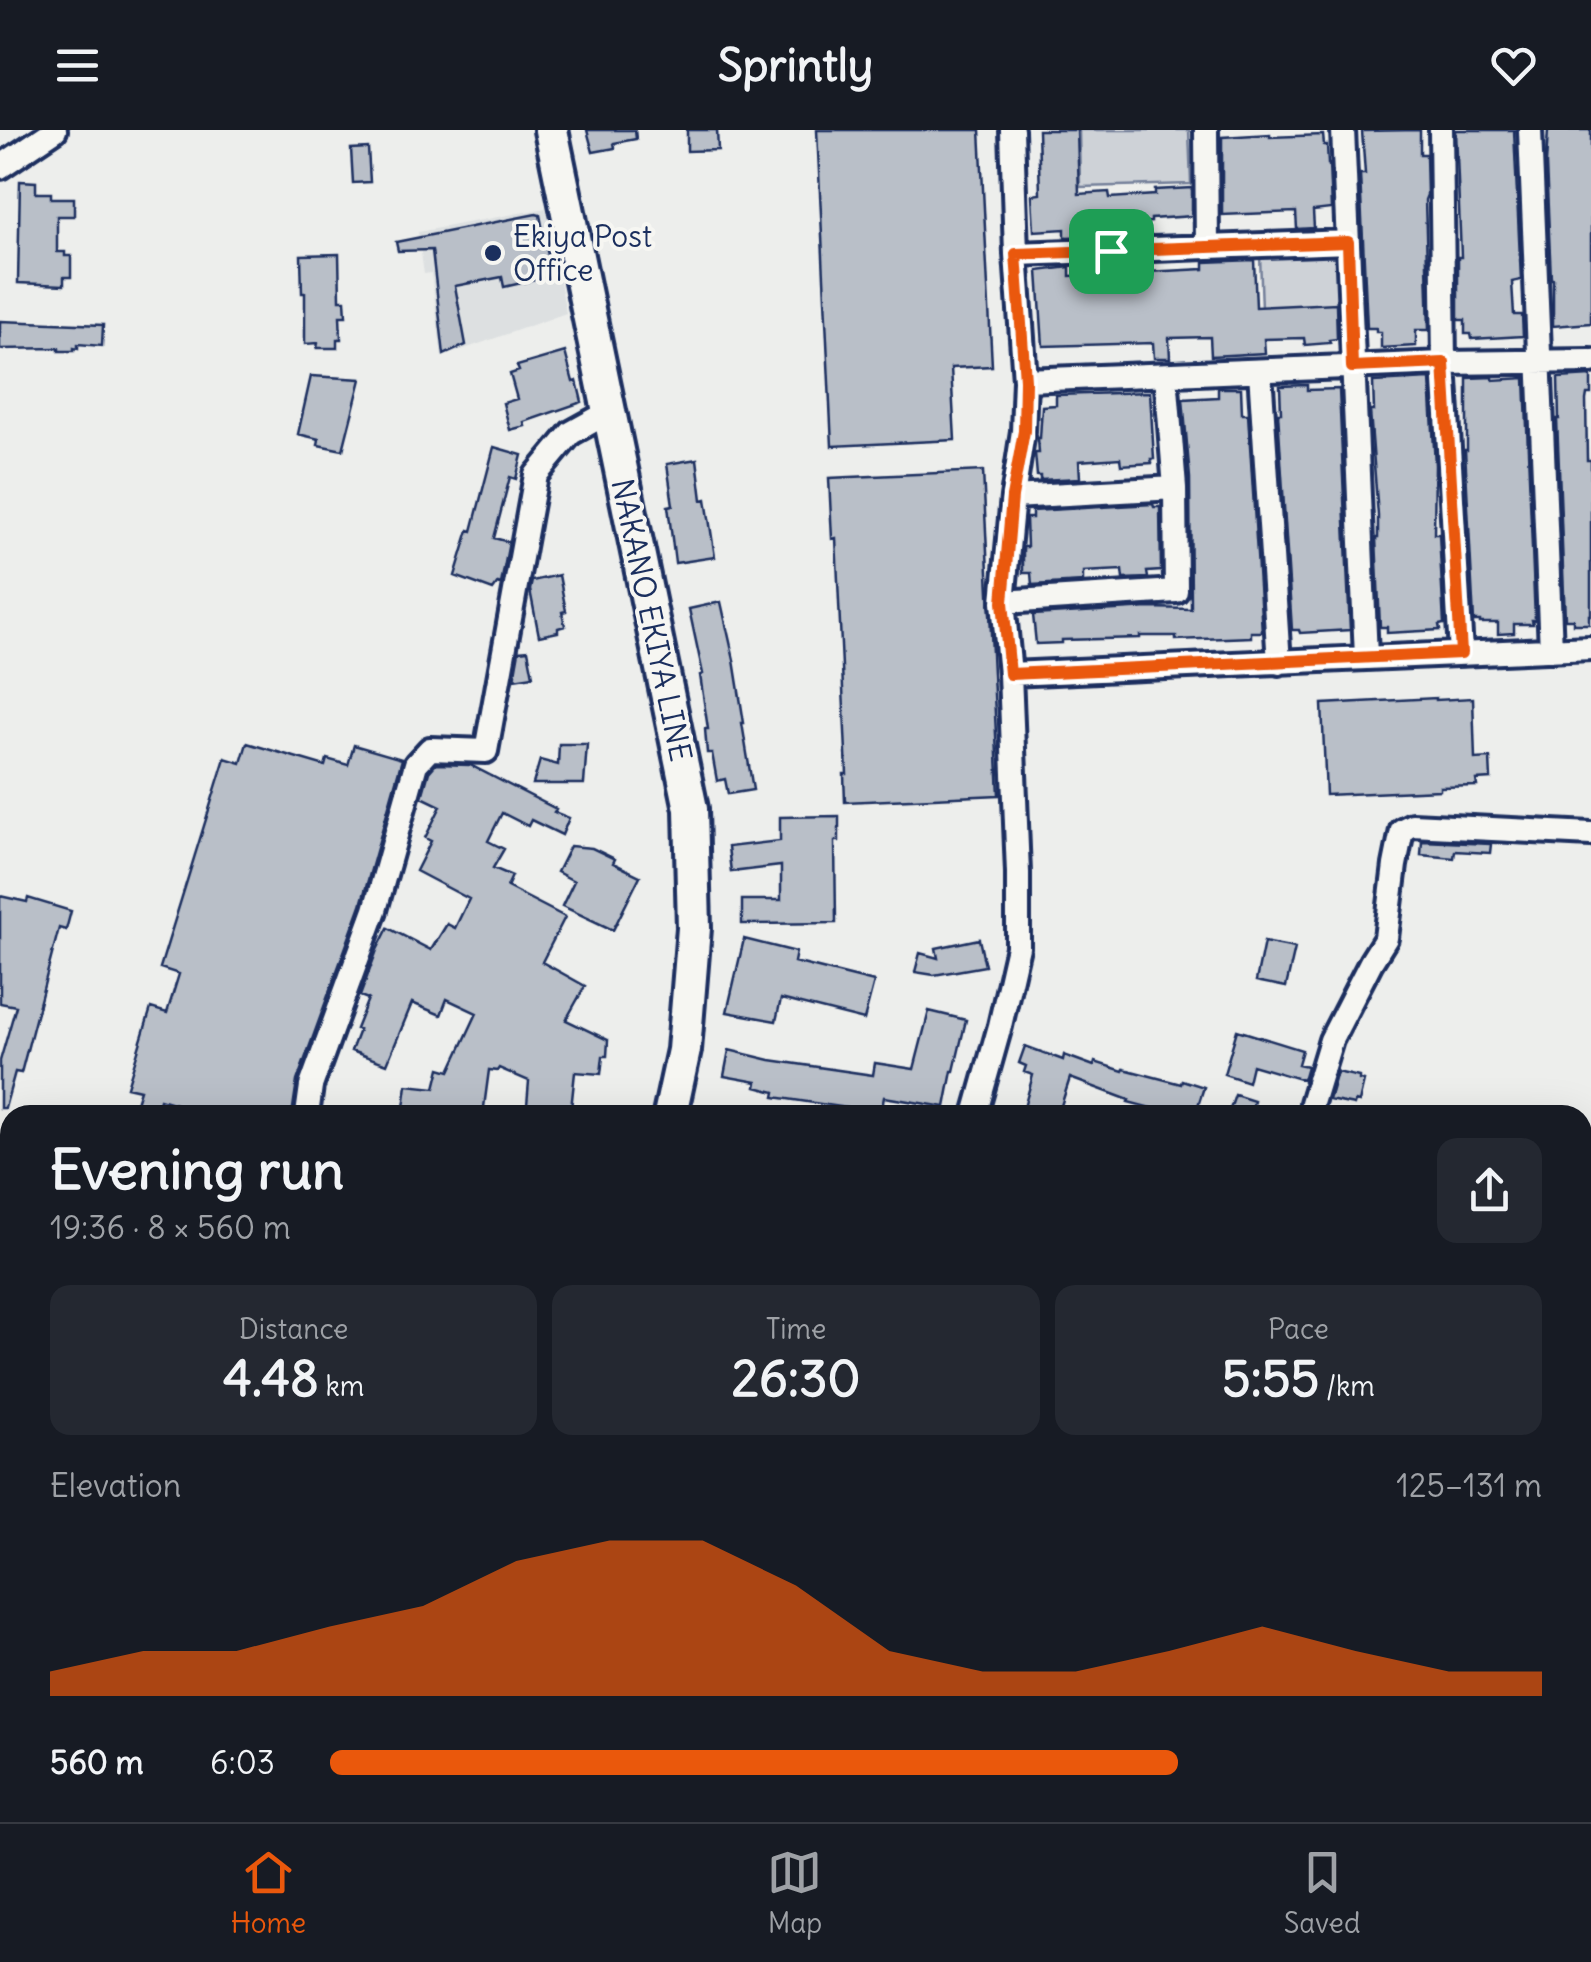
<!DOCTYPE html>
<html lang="en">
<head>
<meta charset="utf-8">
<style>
	body { margin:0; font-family:Delius,sans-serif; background:#242831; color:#f1f3f6; height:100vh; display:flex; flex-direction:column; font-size:38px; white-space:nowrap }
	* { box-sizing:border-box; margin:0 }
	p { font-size:32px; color:#9ea1a6 }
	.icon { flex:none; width:55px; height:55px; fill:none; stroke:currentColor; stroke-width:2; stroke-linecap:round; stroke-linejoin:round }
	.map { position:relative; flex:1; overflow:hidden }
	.sheet { position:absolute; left:0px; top:975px; width:1592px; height:718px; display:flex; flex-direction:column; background:#171b24; border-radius:30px 30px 0 0; box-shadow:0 10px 40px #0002 }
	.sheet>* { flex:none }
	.pin { position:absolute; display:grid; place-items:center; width:85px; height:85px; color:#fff; margin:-42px; border-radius:20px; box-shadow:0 5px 15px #0006 }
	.round { display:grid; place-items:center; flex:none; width:105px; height:105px; border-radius:20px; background:#242831 }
	.overview { display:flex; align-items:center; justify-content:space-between; height:170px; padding:0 50px }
	h1 { font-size:55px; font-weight:700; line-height:75px }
	.metrics { display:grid; grid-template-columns:repeat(3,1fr); gap:15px; height:170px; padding:10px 50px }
	.metrics div { display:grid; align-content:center; border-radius:20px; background:#242831; text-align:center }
	.metrics b { font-size:50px; font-weight:700 }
	.metrics small { font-size:28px; font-weight:400 }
	.metrics p { font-size:28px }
	.chart { height:280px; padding:20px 50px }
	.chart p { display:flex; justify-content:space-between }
	.chart svg { width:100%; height:180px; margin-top:10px; fill:#ea580c; opacity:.7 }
	ul { padding:0 50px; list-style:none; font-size:32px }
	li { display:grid; grid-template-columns:160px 120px 1fr; align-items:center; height:75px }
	li i { height:25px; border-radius:12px; background:#ea580c }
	header { display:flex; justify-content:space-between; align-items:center; height:130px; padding:0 50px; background:#171b24; font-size:45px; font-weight:700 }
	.dock { display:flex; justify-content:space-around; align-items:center; height:140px; border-top:2px solid #363941; background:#171b24; font-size:28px; color:#9ea1a6 }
	.dock a { display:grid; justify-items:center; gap:5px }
	.dock .current { color:#ea580c }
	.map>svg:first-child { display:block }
	.built { fill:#dde0e1 }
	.green { fill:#ced2d7; stroke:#74809a; stroke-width:2.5 }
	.building { fill:#b9bfc8; stroke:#1b2f5e; stroke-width:2.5 }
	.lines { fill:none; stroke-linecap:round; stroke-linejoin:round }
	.street-casing { stroke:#1b2f5e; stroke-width:30 }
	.secondary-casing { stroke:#1b2f5e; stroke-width:40 }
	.street { stroke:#f6f6f2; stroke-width:22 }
	.secondary { stroke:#f6f6f2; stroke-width:32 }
	.route-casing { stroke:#fff; stroke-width:20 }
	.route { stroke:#ea580c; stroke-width:12 }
	.poi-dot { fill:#1b2f5e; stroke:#f6f6f2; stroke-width:4 }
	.labels { text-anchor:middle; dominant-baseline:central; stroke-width:8; stroke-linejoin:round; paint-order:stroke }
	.poi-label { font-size:30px; fill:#1b2f5e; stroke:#f6f6f2; text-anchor:start }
	.street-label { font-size:30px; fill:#1b2f5e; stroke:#f6f6f2 }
</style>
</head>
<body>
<header><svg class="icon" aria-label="menu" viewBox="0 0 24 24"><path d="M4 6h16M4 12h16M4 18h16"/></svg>Sprintly<svg class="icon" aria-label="heart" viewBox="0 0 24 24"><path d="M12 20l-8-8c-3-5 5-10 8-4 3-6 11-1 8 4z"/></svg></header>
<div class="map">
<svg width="1591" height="1692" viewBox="0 0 1591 1692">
	<rect width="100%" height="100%" fill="#edeeec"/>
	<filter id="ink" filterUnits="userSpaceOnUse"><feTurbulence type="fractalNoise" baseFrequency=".01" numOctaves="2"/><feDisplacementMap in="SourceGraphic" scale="20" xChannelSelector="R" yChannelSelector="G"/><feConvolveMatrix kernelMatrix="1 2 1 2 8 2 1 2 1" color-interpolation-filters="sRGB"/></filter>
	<g filter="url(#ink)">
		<path class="built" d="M546,78l20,105 -124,44 -11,-84 -7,1 -6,-42z"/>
		<path class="green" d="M1079,0h110l2,54 -111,3z
			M1340,121l2,55 -80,3 -2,-54z"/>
		<path class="building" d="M587,0h48l1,9 -22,4 1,5 -22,4z
			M687,0h30l1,20 -31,1z
			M817,0h163l12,236 -41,2 4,72 -123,6z
			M1038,0h39l2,64 30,-2 1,6 45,-3v-5l37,-2v28l-41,3v3l-19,2v11l-67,2v-8l-31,2 -2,-36 8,-1z
			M1420,0v24h6l1,41 -2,5 4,130h-13v16l-35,2v-16h-5v-4h-9l-7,-154h5l-3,-43z
			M1456,0h58l7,150 -9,2 2,33h8l1,21 -51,3 -1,-5h-6v-14h-7v-63h3z
			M1548,0h43v193l-38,3v-47h-2l-5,-115z
			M1270,4v3l53,-2 1,10h3l1,19h1l2,45 -18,2 1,17 -17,1 -1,-17 -74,3v-78z
			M368,18l2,34 -17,1 -2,-34z
			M20,51l16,1v11h15v5h23v18h-17v36h8v4h6v21h-7v8l-46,-2z
			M536,84l4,1 12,61 -48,11 -2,-10 -47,9 11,59 -22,10 -12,-105 -34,1 -2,-9z
			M339,124l1,46h5l1,16h-6l1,23h-4v9h-20l1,-5 -13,1v-51h-3l-1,-38z
			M1254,130l2,47 80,-4 1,36 -8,1 1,3 -25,2 -1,-7 -40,1 1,14 -54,3 -1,-19 -41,1 1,20h-16l-1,-15 -110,3 -5,-75 32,-4v9l134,-7v-7z
			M0,191l103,4 -1,21 -24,-2v5l-4,-1v3h-15v-3l-59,1z
			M565,222l8,30 4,-1 5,21 -58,20 1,4 -15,4 -7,-27 14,-4 -7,-25 9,-3 -2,-5z
			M311,246l50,3 -18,71 -25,-5 1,-6 -21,-5z
			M1591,246v18h-4l-1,6 1,60h4v155h-2v9h-16v-5h-8l-8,-200h2l-1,-41z
			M1493,247v3l32,-2 10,242h-3l1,4h-19v9l-16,1v-11h-18v-2h-6l-9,-171h2v-72z
			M1430,249l5,86 -1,69h5l5,90 -5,1 1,5 -53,3v-6h-7l-4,-89h2v-22l-8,-105h4l-1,-29z
			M1307,255v5l32,-1 11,241 -50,3 -1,-3h-7l-14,-217h3l-1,-27z
			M1218,258h23l1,26h6l14,218h-11v5l-75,3v-4h-36v2l-78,2v3l-26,1 -3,-29 116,-7 42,1 -1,-131 -7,-79 35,-2z
			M1150,262l4,67h-3l1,4 -31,2 -1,-7 -41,3 1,17 -40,2v-4h-3l-2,-23h4l-1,-15h2l2,-32 14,-1v-10z
			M494,317l28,8 -6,24 -6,-2 -16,61 15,4 -8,42 -3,-1 -5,7 -38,-14 14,-46 3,1z
			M697,329l5,41 4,-1 9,58 -40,6 -7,-57 5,-1 -6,-41z
			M983,341l16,324 -154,7 -1,-28h3l-11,-236 -4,1 -3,-61z
			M1153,374l1,3h6l1,64 -14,1 1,6 -25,1 -1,-9 -39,2v10l-51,3 -1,-12h-8v-26h4l-1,-29h6v-7z
			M559,445l7,36 -4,1 3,14 -7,2v4l-19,4 -9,-46 2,-9z
			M721,472l13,58 10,63h-2l11,67 -25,4 -3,-15 -8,2 -5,-28h-5l-2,-24h3l-8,-54 3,-1 -14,-65z
			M528,520l5,26 -19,3 5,-28z
			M1436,568v2l37,-2 2,61 15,-1 1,21 -15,1 1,6 -37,1v3l-114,5 -4,-91z
			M247,613l78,23 2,-7 21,6 6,-20 48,14 -41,146 -64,176 -5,34h-80l-52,-16 -5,16 -21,-6 6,-19 -13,-3 24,-79 16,5 12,-39 -19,-6 65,-210 16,5z
			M559,614h28l-3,40h-51l7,-24 18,5z
			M436,634l34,1 86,44 -2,3 15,6 -7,17 -31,-15 -3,6 -26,-13 -14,28 16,8 -11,19 19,8 -5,11 58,30 -23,45 43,24 -19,34 42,20 -1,16h-4l-2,18 -26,-2 -4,37 -44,-4 2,-24 -30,-13 -2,3 -8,-1 -6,45h-80l4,-30 28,3 5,-20 10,3 27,-58 -30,-14 -6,16 -29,-12 -25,61 -36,-13 8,-21 -3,-1 12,-30 -8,-3 17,-46 11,-22 43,22 16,-26 8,4 14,-29 -53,-28 15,-30 -6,-3 16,-32 -19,-9 7,-25z
			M839,686v25h-4l1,82 -94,1v-24h39v-34l-50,6 -3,-25 52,-6v-24z
			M1422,711l69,3 -1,9 -35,-2 -1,7 -33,-3z
			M570,716l22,2 23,11 -2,4 27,13 -27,54 -51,-24 12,-25 -17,-9z
			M0,766l27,6 1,-4 43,13 -5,19 -7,-2 -38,145 -6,-1 -10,36h-5v-47l16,-55 -16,-3z
			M744,809l52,13 -2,10 80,20 -10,38 -83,-21 -5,22 -49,-9z
			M979,809l6,27 -51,9 -19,-3 5,-19 18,5 -2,-10z
			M1264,812l31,6 -9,39 -30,-6z
			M929,881l37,9 -12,51h-2l-7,36 -61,-10 -3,16 -107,-16 1,-5 -19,-5 1,-5 -33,-6 5,-26 41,10 103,15 2,-12 39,6z
			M1237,900l65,20 -4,14 9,2 -4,14 -51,-15 -4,17 -24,-8z
			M1025,916l38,14 1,-5 30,11 1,-4 28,9 1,-2 57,15 1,-4 22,7 -9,28h-17l-50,-13 1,-2 -59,-22 -12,37h-36l11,-40 -9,-3 2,-6 -7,-3z
			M1337,942l22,5v3l5,1 -5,21 -4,-1 -1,4 -25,-5z
			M1235,965l19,6 -4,14h-22z"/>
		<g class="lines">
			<defs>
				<path id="street" d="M1206,0l1,117
					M1343,0l23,527
					M1441,0l3,233 17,290
					M1530,0l21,520
					M0,37l55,-37
					M1016,124l332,-12
					M1260,241l19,292
					M1025,250l419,-17 147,-2
					M1013,367l162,-9
					M1003,472l173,-11 -1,-103 -9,-113
					M1010,544l581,-26
					M307,985l4,-29 64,-176 41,-146 14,-15 56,2 50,-276 35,-42 38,-21
					M975,985l25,-89 18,-79v-74l-8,-199 -7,-72 10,-105 10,-66 2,-51 -9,-126 -4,-124
					M1311,985l1,-12 19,-63 40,-78 15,-24 9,-73 7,-35 10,-5 179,9
					M0,1341l10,1
					M1206,1692l3,-10"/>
				<path id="secondary" d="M551,0l140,679 3,119 -10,122 -14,65
					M0,1044l10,2
					M1582,1294l9,2
					M504,1692l2,-10"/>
			</defs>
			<use href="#street" class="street-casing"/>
			<use href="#secondary" class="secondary-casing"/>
			<use href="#street" class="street"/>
			<use href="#secondary" class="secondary"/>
		</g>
	</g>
	<g class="lines" filter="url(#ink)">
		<defs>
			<path id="route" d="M1348,112l4,125 92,-4 17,290 -451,21 -7,-72 9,-105 12,-66 1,-51 -9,-126z"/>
		</defs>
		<use href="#route" class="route-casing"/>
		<use href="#route" class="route"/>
	</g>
	<circle class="poi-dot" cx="493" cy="123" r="10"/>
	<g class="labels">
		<g class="poi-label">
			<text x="513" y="106">Ekiya Post<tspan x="513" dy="34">Office</tspan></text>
		</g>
		<g class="street-label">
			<text transform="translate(652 490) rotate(78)">NAKANO EKIYA LINE</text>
		</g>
	</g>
</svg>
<div class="pin" style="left:1111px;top:121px;background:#1e9e55"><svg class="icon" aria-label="arrive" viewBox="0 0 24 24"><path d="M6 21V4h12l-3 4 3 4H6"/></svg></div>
<section class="sheet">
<div class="overview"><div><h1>Evening run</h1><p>19:36 · 8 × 560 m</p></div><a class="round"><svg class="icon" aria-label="share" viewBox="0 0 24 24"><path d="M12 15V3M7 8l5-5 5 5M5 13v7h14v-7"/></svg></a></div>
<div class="metrics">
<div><p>Distance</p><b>4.48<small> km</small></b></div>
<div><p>Time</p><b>26:30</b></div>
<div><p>Pace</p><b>5:55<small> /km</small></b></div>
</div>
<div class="chart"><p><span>Elevation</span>125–131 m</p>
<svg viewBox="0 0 160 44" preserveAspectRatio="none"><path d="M0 44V38L10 33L20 33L30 27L40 22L50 11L60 6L70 6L80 17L90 33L100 38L110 38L120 33L130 27L140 33L150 38L160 38V44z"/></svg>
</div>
<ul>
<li><b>560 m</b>6:03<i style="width:70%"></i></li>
</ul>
</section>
</div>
<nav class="dock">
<a class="current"><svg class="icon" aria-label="home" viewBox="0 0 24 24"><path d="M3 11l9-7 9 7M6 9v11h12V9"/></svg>Home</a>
<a><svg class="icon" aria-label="map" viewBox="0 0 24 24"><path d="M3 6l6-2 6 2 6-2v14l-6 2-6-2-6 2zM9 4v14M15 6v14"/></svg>Map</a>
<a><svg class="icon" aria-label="saved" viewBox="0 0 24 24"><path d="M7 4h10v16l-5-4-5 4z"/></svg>Saved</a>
</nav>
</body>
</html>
